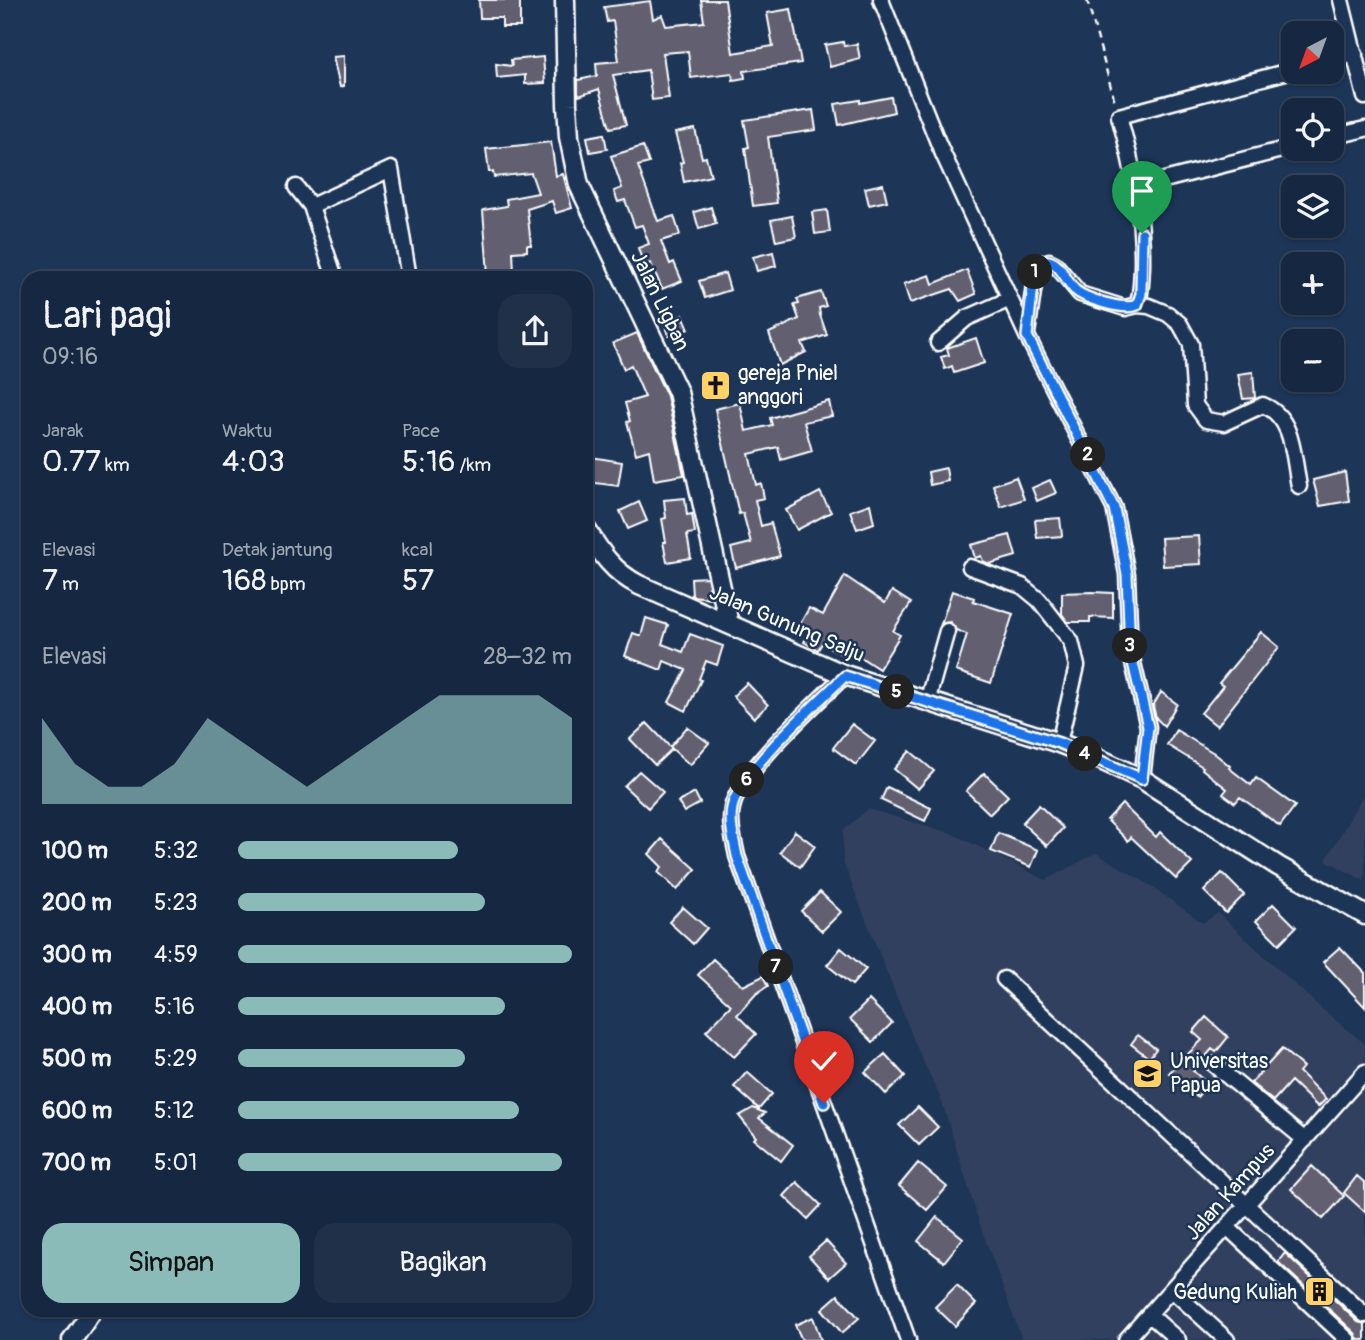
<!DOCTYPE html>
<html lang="id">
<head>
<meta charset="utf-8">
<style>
	body { margin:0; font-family:Pangolin,sans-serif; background:#1f3048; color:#f1f3f6; height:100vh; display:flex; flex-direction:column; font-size:26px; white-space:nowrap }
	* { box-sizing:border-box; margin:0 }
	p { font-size:23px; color:#9ea6b1 }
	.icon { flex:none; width:38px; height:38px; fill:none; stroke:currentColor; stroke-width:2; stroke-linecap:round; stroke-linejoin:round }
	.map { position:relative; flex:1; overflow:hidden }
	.panel { position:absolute; left:21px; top:271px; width:572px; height:1046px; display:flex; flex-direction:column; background:#162841; border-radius:21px; box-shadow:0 2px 5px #0004,0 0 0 2px #35445a }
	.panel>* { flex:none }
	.needle { width:46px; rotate:221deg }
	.buttons { position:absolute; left:1281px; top:21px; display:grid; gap:14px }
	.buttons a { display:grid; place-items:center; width:63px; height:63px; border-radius:14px; background:#162841; box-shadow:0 2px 5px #0004,0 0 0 2px #35445a; font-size:35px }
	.pin { position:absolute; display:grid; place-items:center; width:60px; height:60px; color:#fff; margin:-72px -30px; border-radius:50% 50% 50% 0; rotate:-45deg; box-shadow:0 0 7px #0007 }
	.pin .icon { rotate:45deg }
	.km { position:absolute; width:35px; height:35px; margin:-18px; border-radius:50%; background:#222; color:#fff; font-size:19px; line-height:35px; text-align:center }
	.round { display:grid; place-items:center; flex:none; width:74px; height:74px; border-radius:21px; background:#1f3048 }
	.headline { display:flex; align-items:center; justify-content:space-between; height:119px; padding:0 21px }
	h1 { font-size:38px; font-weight:600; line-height:52px }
	.metrics { display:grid; grid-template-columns:repeat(3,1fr); gap:10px; height:119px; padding:7px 21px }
	.metrics div { display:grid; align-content:center }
	.metrics b { font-size:30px; font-weight:600 }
	.metrics small { font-size:19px; font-weight:400 }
	.metrics p { font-size:19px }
	.chart { height:196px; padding:14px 21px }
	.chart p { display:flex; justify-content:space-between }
	.chart svg { width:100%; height:126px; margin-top:7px; fill:#8bbbb9; opacity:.7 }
	.action { display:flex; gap:14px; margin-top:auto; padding:14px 21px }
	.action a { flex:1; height:80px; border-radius:21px; background:#8bbbb9; color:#111; font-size:28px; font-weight:600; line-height:80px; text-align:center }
	.action a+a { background:#1f3048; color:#f1f3f6 }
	ul { padding:0 21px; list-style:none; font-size:23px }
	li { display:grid; grid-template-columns:112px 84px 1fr; align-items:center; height:52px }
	li i { height:18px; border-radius:9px; background:#8bbbb9 }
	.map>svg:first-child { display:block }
	.built { fill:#32415e }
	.building { fill:#625e70; stroke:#fff; stroke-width:2 }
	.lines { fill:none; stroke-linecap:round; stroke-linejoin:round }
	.minor-casing { stroke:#fff; stroke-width:19 }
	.major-casing { stroke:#fff; stroke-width:23 }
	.path { stroke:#fff; stroke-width:2.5; stroke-dasharray:7 5; stroke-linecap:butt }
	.minor { stroke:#1d3557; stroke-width:14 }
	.major { stroke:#1d3557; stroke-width:18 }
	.route-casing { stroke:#fff; stroke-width:14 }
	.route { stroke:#1a73e8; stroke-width:9 }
	.labels { text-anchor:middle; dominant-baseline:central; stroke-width:5; stroke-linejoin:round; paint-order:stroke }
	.street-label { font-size:21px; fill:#fff; stroke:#1d3557 }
	.poi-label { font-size:21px; fill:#fff; stroke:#1d3557; text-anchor:start }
</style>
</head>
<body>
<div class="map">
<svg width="1365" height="1340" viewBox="0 0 1365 1340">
	<rect width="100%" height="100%" fill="#1d3557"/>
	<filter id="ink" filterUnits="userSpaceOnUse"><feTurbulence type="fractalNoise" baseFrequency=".0143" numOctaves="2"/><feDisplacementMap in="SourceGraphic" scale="14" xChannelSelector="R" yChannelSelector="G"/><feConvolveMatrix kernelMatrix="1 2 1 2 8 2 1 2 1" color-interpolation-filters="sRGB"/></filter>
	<g filter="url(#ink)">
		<path class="built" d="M1365,792v89l-39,-21z
			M868,809l83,24 95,47 50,-27 52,31 55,39 15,-10 98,91 49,40v296h-343l-43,-118 -38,-123 -24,-51 -74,-186v-31z"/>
		<path class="building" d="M479,0h41v27h-18v-9h-22z
			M701,0h24l8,53 40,-7 -6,-33 24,-4 10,54 -57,8 1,7 -12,2 -1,-7 -41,5 -3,-27 -25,2 6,45 -17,2 -4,-30 -35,5 13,50 -16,3 -11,-39 -20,7 -1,-3v-13l19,-4 -1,-13 23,-2 -6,-40 -6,1 -3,-15 46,-6 3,18 9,-4 4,11 38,-4z
			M843,42l1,4 13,-2 3,15 -30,8 -5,-22z
			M344,56v30l-4,1 -7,-30z
			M543,57l2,26 -20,1v-9l-28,3 -1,-14 16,2 -1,-6z
			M891,97l3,15 -55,13 -4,-21 25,-4v3z
			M813,110l3,20 -48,7 9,66 -24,3 -8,-58 4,-1 -5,-27z
			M695,129l7,29 4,-1 5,19 -27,6 -4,-19 3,-1 -8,-29z
			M604,134l3,15 -17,3 -3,-15z
			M551,142l5,34 7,-2 9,34 -16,5 -4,-12 -25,8 4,36h-4v6l-14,1 1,21 -26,1 -5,-64 24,-4 -1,-7 32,-6 -7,-20 -37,4 -1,-5h-4l-3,-23z
			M643,146l6,17 -11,3 20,55 16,-5 6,19 -19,6 9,23 4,-2 8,19 -20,8 -11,-26 -7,3 -6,-18 11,-4 -7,-19 -7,2 -10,-27 -7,2 -4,-11 8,-3 -11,-32z
			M883,184l4,17 -18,4 -4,-17z
			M711,207l5,17 -17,5 -5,-17z
			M827,210l3,22 -15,2 -3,-22z
			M792,216l4,21 -20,4 -5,-21z
			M773,252l3,14 -19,5 -4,-14z
			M967,270l9,24 -16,7 -8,-12 -42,14 -6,-19 26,-9 3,9z
			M725,273l5,17 -25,8 -6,-17z
			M821,292l5,14 -7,2 1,7 7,20 -25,8 4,9 -26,13 -11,-32 30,-14 -5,-14 5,-1 -2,-5z
			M683,315l6,14 -20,7 -5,-14z
			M637,333l30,63 17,79 -30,5 -5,-30 -13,4 -9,-32 3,-1 -5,-18 20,-6 -14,-32 -7,4 -11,-26z
			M976,338l8,25 -30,10 -2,-7 -7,3 -4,-12 8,-2 -2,-7z
			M1253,372l2,26 -12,1 -5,-25z
			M829,401l3,15 -28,6 8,29 -31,9 -3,-13 -29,7 7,31 5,-2 3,15 -9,2 6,26 10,-3 9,33 -44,12 -5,-20 20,-5 -8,-30 -4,1 -24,-105 25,-6 6,28 26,-6 -2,-7z
			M591,457l31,5 -4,24 -31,-4z
			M946,468l2,13 -18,4 -2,-13z
			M1345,472l4,29 -29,5 -7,-26z
			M1016,477l8,22 -23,8 -8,-22z
			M1050,480l6,13 -19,8 -5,-13z
			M820,492l11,20 -34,18 -11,-20z
			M685,498l2,17 5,-1 3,19 -8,1 4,24 -24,4 -4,-20h3l-4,-23 4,-1 -2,-18z
			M639,502l8,19 -19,8 -8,-18z
			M870,504l4,19 -17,6 -7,-18z
			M1060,518l2,18 -25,2 -2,-18z
			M1010,535l6,21 -27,8 -6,-3 -2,-5 -6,2 -4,-13z
			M1199,536l2,28 -38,2 -2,-28z
			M845,576l40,27 7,-12 19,12 -18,28 7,4 -21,34 -28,-18 -3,7 -26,-15 -4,7 -14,-8 8,-12 -12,-6 9,-16 14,7z
			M707,577l5,21 -20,-2 -1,-18z
			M952,591l22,7 -1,3 40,13 -22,69 -35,-12 11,-37 -11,-4 -6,-8 -9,2z
			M1092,592l21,1v25l-23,-1v5h-22l-6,-8v-21z
			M646,618l22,7 -6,19 21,8 7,-18 33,12 -6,19 -11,-4 -7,18 2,1 -15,31 -17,-9 17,-32 -22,-9 -3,9 -36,-14 8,-23 8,3z
			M1261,632l18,15 -62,79 -16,-13 22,-27 -4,-3z
			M747,683l21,22 -14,13 -21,-22z
			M1161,692l16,12 -13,22 -8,-8 -3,-12z
			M647,723l25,26 -17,16 -25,-26z
			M852,724l23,17 -19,24 -23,-17z
			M687,727l22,16 -19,22 -20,-18z
			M1176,730l38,23 16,13 -1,2 22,17 5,-7 39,28 -15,20 -40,-29 -5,6 -12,-9 4,-5 -25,-20 1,-2 -36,-22z
			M910,751l24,20 -16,18 -24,-20z
			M639,771l24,21 -15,16 -24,-22z
			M984,773l24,23 -18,18 -24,-23z
			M887,787l44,21 -6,13 -44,-21z
			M695,793l5,10 -16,9 -6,-10z
			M1122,804l34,33 4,-5 32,31 -16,16 -45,-42 -3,4 -21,-21z
			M1039,805l24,23 -16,18 -25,-23z
			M795,831l20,15 -15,21 -20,-15z
			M998,833l40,17 -7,17 -40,-16z
			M662,839l34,30 -19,21 -19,-18 4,-5 -13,-13z
			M1222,873l22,22 -18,18 -22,-22z
			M820,892l21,20 -19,19 -21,-20z
			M1273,904l23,23 -17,17 -23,-23z
			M683,907l24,21 -14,16 -24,-22z
			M1340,947l25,26v34l-42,-45z
			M841,948l25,21 -14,16 -25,-20z
			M713,959l30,27 20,-10 5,10 -12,8 -19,21 19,19 -22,23 -28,-26 25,-26 -33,-30z
			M869,1000l23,23 -19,19 -23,-23z
			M1206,1017l22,20 -12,15 -4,-3 -19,22 15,13 -11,13 -28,-24 33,-33 -9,-8z
			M1138,1035l18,14 -7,9 -18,-14z
			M1282,1049l21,18 -4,5 27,27 -8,8 -27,-26 -18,20 -22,-18z
			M885,1054l20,22 -19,18 -21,-22z
			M747,1072l25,22 -13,15 -25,-22z
			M918,1107l20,20 -19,18 -20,-20z
			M753,1108l12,5 -6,5 34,27 -12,16 -27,-22 2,-2 -17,-21z
			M918,1163l29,24 -20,23 -28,-24z
			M1312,1166l32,30 -21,23 -32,-30z
			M1357,1176l8,7v29l-21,-19z
			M797,1182l24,23 -13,14 -24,-23z
			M937,1217l26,21 -19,24 -26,-21z
			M826,1241l20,22 -17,15 -20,-22z
			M1285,1253l73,69 7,2v16h-7l-3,-7 -77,-71z
			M957,1285l19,19 -21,22 -20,-19z
			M838,1295l21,23 -17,15 -20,-24z
			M813,1317l8,23h-19l-7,-15z"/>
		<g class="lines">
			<defs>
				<path id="minor" d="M881,0l58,145 88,191 87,172 13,66 3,76 18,77 -6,52
					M1341,0l24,97
					M1332,60l23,-6
					M1332,137l33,-8
					M296,187l15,19 24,72
					M1137,187l156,-40
					M311,206l80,-37 18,109
					M1137,305c5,-12 4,-25 5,-38 1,-52 -9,-101 -23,-151l174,-46
					M1027,334l9,-63 3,-6 10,-4 6,3 25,30 45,14 12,-3 12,1 19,8 12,10 11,20 4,61 11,15 18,3 39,-18c31,12 30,51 36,81
					M938,343l29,-25 43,-19
					M970,567l52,19 17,14 32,41 6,25 -18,77
					M845,675c-28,28 -106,97 -113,133 -3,16 2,32 5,48l171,484
					M927,702l20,-71
					M1004,979l361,336
					M1214,1065l91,75
					M1227,1227l121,113
					M1172,1290l55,50
					M1150,1315l28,25
					M1126,1340l239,-268"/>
				<path id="major" d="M565,0l2,104 2,33 10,48 99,207 51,232
					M586,529c15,24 27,43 53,56l206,90 214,68 38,15 45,21 136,87 87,49
					M72,1340l20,-29"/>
			</defs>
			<use href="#minor" class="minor-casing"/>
			<use href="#major" class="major-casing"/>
			<path class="path" d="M1087,0l28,102"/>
			<use href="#minor" class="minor"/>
			<use href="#major" class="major"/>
		</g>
	</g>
	<g class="lines" filter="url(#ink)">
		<defs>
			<path id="route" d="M824,1103l-87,-247c-3,-16 -8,-32 -5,-48 7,-36 85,-105 113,-132l214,67 83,36 6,-52 -18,-77 -3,-76 -13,-66 -87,-172 7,-58 5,-13 5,-4c15,-2 21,19 31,29 10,9 50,21 62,15l4,-11 1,-61"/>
		</defs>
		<use href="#route" class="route-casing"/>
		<use href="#route" class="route"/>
	</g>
	<defs>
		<symbol id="church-square" viewBox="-11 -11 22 22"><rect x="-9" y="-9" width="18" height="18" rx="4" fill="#ffd166" stroke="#1d3557"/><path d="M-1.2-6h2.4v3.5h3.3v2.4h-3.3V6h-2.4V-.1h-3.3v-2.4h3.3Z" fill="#111"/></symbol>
		<symbol id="university-square" viewBox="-11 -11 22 22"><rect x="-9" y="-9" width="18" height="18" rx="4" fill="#ffd166" stroke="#1d3557"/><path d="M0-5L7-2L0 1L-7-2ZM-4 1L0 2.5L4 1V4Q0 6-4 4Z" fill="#111"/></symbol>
		<symbol id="building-square" viewBox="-11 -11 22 22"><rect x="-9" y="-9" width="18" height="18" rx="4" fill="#ffd166" stroke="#1d3557"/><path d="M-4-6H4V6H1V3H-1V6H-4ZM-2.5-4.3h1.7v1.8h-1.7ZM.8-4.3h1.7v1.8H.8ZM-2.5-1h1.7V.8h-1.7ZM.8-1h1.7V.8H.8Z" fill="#111"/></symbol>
	</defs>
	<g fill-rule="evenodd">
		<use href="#church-square" x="698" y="368" width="35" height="35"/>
		<use href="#university-square" x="1130" y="1056" width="35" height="35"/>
		<use href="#building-square" x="1302" y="1274" width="35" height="35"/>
	</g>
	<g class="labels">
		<g class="street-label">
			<text transform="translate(660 301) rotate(64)">Jalan Ligban</text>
			<text transform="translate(787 624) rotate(23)">Jalan Gunung Salju</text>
			<text transform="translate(1230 1192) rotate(-48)">Jalan Kampus</text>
		</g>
		<g class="poi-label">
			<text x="738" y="373">gereja Pniel<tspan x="738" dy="24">anggori</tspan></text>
			<text x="1170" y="1061">Universitas<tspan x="1170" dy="24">Papua</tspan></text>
			<text x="1297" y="1292" text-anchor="end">Gedung Kuliah</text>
		</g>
	</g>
</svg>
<div class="buttons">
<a><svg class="needle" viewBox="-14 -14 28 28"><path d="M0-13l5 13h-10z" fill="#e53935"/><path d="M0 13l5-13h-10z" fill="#9ea6b1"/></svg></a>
<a><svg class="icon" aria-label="locate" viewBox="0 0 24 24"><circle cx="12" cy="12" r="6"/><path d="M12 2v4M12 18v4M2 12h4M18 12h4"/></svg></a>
<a><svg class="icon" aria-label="layers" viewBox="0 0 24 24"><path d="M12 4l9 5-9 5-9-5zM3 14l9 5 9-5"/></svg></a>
<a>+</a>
<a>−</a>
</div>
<div class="pin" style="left:1142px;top:233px;background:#1e9e55"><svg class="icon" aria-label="arrive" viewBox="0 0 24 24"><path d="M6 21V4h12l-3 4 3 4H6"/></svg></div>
<div class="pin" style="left:824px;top:1103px;background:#d93025"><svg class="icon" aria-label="check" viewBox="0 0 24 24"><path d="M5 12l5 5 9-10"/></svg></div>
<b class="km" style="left:1035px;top:272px">1</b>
<b class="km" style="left:1088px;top:455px">2</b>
<b class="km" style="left:1130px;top:646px">3</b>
<b class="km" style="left:1085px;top:754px">4</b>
<b class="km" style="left:897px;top:692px">5</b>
<b class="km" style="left:747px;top:780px">6</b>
<b class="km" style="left:776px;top:967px">7</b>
<section class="panel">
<div class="headline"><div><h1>Lari pagi</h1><p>09:16</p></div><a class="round"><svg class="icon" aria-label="share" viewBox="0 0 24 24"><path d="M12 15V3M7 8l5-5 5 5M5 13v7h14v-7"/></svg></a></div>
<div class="metrics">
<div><p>Jarak</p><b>0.77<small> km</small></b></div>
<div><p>Waktu</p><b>4:03</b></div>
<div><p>Pace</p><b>5:16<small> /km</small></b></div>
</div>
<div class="metrics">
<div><p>Elevasi</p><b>7<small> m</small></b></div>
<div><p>Detak jantung</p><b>168<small> bpm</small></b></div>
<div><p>kcal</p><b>57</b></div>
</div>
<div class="chart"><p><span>Elevasi</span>28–32 m</p>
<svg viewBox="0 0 160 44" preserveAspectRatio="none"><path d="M0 44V14L10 30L20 38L30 38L40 30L50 14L60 22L70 30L80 38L90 30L100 22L110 14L120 6L130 6L140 6L150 6L160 14V44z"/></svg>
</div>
<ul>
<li><b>100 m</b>5:32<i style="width:66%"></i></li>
<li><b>200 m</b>5:23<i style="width:74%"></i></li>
<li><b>300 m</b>4:59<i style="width:100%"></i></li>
<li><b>400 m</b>5:16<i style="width:80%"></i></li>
<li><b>500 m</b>5:29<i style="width:68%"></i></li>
<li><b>600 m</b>5:12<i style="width:84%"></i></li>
<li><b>700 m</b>5:01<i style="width:97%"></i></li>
</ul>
<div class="action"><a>Simpan</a><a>Bagikan</a></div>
</section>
</div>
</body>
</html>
